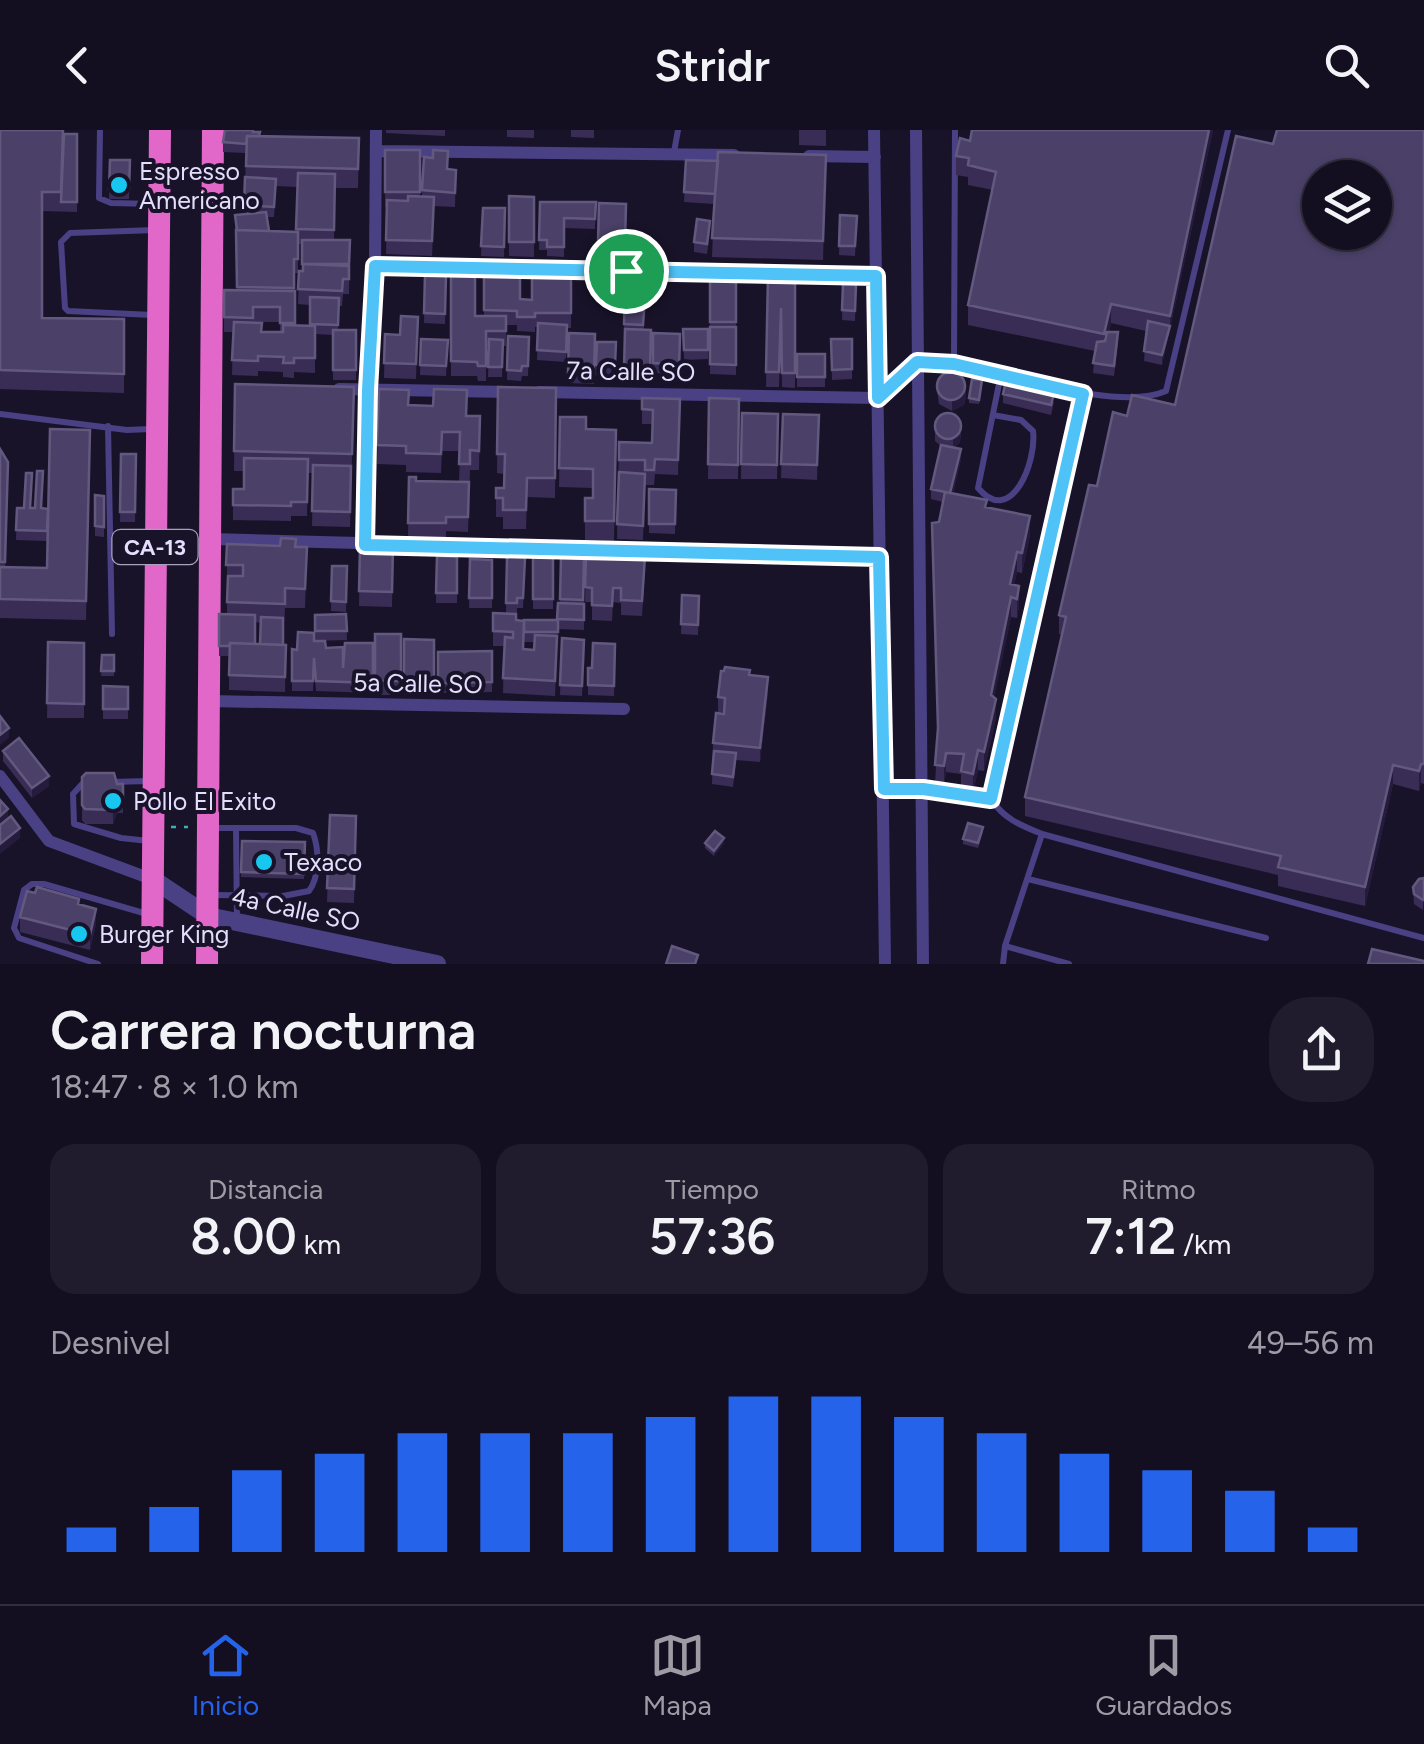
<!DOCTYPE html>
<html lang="es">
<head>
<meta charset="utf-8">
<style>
	body { margin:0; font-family:Figtree,sans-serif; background:#201c2d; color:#f1f3f6; height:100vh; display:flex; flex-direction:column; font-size:38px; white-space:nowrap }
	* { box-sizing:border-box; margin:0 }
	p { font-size:32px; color:#9d9ca5 }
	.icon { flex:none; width:55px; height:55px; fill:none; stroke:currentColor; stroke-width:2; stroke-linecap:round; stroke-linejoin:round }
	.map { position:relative; height:834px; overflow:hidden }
	.side { display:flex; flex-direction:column; background:#130e20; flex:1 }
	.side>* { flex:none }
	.tools { position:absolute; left:1302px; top:30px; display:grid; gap:20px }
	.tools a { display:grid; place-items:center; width:90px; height:90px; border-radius:50%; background:#130e20; box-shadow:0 2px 8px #0004,0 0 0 2px #322e3e; font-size:50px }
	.pin { position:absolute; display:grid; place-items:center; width:85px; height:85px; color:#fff; margin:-42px; border:5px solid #fff; border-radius:50%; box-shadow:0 2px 10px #0007 }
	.round { display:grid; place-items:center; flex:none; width:105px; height:105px; border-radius:40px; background:#201c2d }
	.head { display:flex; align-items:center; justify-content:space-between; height:170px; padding:0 50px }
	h1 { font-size:55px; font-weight:600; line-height:75px }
	.stats { display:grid; grid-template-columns:repeat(3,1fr); gap:15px; height:170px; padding:10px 50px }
	.stats div { display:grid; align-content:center; border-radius:25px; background:#201c2d; text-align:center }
	.stats b { font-size:50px; font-weight:600 }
	.stats small { font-size:28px; font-weight:400 }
	.stats p { font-size:28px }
	.chart { height:280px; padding:20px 50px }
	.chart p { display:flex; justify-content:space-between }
	.chart svg { width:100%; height:180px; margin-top:10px; stroke:#2563eb; stroke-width:6 }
	header { display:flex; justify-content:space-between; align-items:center; height:130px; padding:0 50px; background:#130e20; font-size:45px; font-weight:600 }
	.dock { display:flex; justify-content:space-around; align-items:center; height:140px; border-top:2px solid #322e3e; background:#130e20; font-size:28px; color:#9d9ca5 }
	.dock a { display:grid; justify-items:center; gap:5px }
	.dock .selected { color:#2563eb }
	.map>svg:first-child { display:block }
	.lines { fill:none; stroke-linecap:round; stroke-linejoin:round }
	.path { stroke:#3ab2b5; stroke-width:2.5; stroke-dasharray:5 8; stroke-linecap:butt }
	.service { stroke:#4a4185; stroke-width:6 }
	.minor { stroke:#4a4185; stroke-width:12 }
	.tertiary { stroke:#4a4185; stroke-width:18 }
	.trunk { stroke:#e167c8; stroke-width:22 }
	.wall { fill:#392d56; fill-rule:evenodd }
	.shaded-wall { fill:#241b3d }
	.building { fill:#4b4068; stroke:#63597f; stroke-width:2.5; fill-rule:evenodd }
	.route-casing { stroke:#fff; stroke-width:20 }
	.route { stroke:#4fc3f7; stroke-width:12 }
	.poi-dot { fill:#18c7ef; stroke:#19132a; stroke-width:4 }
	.labels { text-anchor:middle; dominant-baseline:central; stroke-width:8; stroke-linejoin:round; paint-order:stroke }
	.shield { fill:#19132a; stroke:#a7a1be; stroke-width:2.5 }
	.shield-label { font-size:22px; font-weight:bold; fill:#e4defd }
	.poi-label { font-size:25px; fill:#e4defd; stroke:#19132a; text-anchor:start }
	.street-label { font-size:25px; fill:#e4defd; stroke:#19132a }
</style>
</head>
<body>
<header><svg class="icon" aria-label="back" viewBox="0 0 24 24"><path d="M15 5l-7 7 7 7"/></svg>Stridr<svg class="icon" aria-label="search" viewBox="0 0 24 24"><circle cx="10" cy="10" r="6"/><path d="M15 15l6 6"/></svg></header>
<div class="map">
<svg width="1424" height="834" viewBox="0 0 1424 834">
	<rect width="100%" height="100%" fill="#19132a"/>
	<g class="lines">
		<path class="path" d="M171,697h17"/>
		<path class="service" d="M100,0l-1,68 12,5 42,1
			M674,22l4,-22
			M152,185l-84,-4 -3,-3 -4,-66 9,-9 85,-3
			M918,232c13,1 27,0 40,2 53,10 159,48 208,27l62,-261
			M954,233l1,-233
			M1083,264l-92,405c13,20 29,26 51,35l382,104
			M0,284l127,16 23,-1
			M993,285l28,5 12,11c4,29 -21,97 -55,57l23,-114
			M108,296l4,208
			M111,652l37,-1
			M88,653h-5l-10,11 1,30 47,14 28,3
			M924,659l67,10
			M213,698h83l17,5c6,16 7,43 -4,58l-26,5 -69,-1
			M236,698l1,94
			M1028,749l238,59
			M1005,816l64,18
			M98,834l-79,-26 -5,-10 10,-38 8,-6h12l103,30
			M1003,834l2,-18 37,-112"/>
		<path class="minor" d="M874,0l11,834
			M916,0l7,834
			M377,21l357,4
			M809,26l66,1
			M375,136l501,11
			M339,259l175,3
			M539,262l338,6 40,-36
			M211,409l668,18
			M365,415l3,-155 7,-124 1,-136
			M210,571l414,8
			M0,646l49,65 105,39
			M884,659h39"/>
		<path class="tertiary" d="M154,750l54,36 229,48"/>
		<path class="trunk" d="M152,834l8,-834
			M207,834l6,-834"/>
	</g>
	<path class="wall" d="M0,0l77,4v78l-35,-1v107l82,1v74l-124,-4z
		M386,0h59v6l-59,-3z
		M507,0h27v8l-27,-1z
		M571,0h23v8l-23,-1z
		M799,0h27v16l-27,-1z
		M1213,0l-51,235 -18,-4 2,-30 -35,-8 -2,9 9,10 -4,34 -21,-3 2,-22 -127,-26v-20l25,-115 -25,-5v-8l-12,-2v-19l14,-15z
		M1424,0v654l-3,-1 -2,8 -26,-7 -28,122 -87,-20v-11l-253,-59v-19l37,-162 -3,-1v-19l38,-129 30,-70 48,-11 98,-261z
		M253,2l6,4 100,2 -1,50h-23l-1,52h16l-1,54h-6l-1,12h-3l-1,24h18v50h-23v-45l-18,-1v39l-21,-1v6l-11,-1v-5l-25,-1v5l-26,-1 1,-43h-9v-42h13l-2,-75 9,-1 2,-61 -23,-1v-10zM276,56l21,1 -1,45 -27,-1 -2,-14h7zM298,114h4v27h-3l-1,33 12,1v21h-15l-1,-53h4zM253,192h27v10h-19z
		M385,20h35v46h2l2,-39 24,12 8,1 -1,37 -21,-1 -2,50 -46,-2 1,-47h-2z
		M826,25l-3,105 -111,-3 2,-53 -30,-2 2,-42 32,1z
		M110,30h20l-1,39h-20z
		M509,66l25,1v60l-25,-1z
		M540,72h56l-1,27 -31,-1v29l-17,-1v-6h-8z
		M599,73l27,1 -1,49h-27z
		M483,78h22l-1,49 -23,-1z
		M840,85l17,1 -2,40 -16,-1z
		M710,101l-3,23 -13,-2v-10z
		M451,140l24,46h9v-42l36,25 12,1 39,-25v53h-4l-1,34 -29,-2 1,-33h-3v5l-18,-1v-6h-11v21h-3l-1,31h-14l1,-31h-3v35h-8l-1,-5h-26z
		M425,144l21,1 -1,49 -21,-1z
		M768,145h27v113l-13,-1 -1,-64 -2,64h-13z
		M710,148h26v97l-26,-1z
		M843,154h13l-1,37 -13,-1z
		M637,181h7v18l7,1 -1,51 -26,-1v-56z
		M418,187l-2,62 -32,-1 1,-44 15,1z
		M683,199h25v30l-24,1z
		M569,203l26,1 -1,50 -26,-1z
		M653,203l27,1 -1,48h-9v-8l-17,-1z
		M508,206l21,1 -1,39h-6l-1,5 -14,-1z
		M421,209l27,1 -2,36 -26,-1z
		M831,209h21v40l-20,1z
		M597,212h19l-1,33h-19z
		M797,224h28v33h-28z
		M235,254l119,3 -4,140 -38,-1 1,-53h-5l-1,43h-16v5l-58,-1v-31h11v-18h-10z
		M936,254l30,12 -2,9 -12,6 -13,-7z
		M982,255l-3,19 -10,-1v-5z
		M498,257l58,1 -1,110 -28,-1 -1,32h-23v-12h-7v-29h8v-14l-7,-1z
		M379,259l30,16 57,11h14l-1,54h-9l-2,62 -22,-1v7l-38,-1 1,-60 7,4 43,1 1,-31h-18l-1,22 -35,-1v-7l-29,-1z
		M1003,264l51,8 -3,13 -48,-12z
		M642,268l38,1 -2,76 -23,-1 -1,11h-9l-2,55 -26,-1 2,-97 33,1 1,-19h-11z
		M709,268l30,1 -1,80h-30z
		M742,283l36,1 -1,65h-36z
		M783,284l36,1 -2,65 -36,-2z
		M560,287l26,12 30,1 -2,111 -29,-1v-42h8v-10l-34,-1z
		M90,300l-4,190 -86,-2v-169l8,32 -3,86 42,1z
		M935,301l26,2 -1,9 -6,6 7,11 -8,34 34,14 43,28 -8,38 -5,-1 -3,13 5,20 -2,13 -6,-1 -17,80 2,21 -12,53 -6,-1 -5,23 -12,-2v-17l-15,-2 -2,13 -9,-1 3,-50 1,-212 4,-20 -12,-3v-10l10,-43 -6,-5z
		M121,324h15l-1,68h-15z
		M649,359l27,1 -1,44 -26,-1z
		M95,365l9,1v41l-9,-1z
		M17,378l31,1 -1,32 -31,-1z
		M227,414l80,3 -2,61h-20l-2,37h3l-1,47 -56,-2v-34h-10v-42h8zM255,492l6,1 -1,21h-5z
		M360,417h33l-1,60 -33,-1z
		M533,425h20v54h-20z
		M437,426l20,1v46h-21z
		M507,427l18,1 -2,50h-6v5h-11z
		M561,427h23v73l-26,-1 -3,67 -52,-3 1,-47h-11v-33l23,7 7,29 11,1v-8h-10v-22h33l1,-17h2z
		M470,429l22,1v48h-23z
		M586,429l59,11 -3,46 -21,-1v-12l-8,-1 -1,19 -20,-1v-18h-7z
		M332,436h15l-1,46 -15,-1z
		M682,465l17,1 -1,39 -17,-1z
		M346,484l1,26 -32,1v-26z
		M375,504h26v61h-26z
		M562,508l22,2 -2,56 -22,-1z
		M404,509l30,1v55h-30z
		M314,511l12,7 17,20 30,-25v50l-57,-2 -2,-23 -1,23h-21v-42l5,1z
		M48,512l36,1v75h-37z
		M615,514l-1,52 -26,-1v-27h4z
		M492,521v41l-54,1v-41z
		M102,525h12v21h-13z
		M750,545l18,17 -8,70 -24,-2 -3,27 -21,-3 1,-41 11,-31h-6v-15z
		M103,556l25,1v32h-25z
		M3,621l46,35 -17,12 -29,-37z
		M82,647l41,7v29h-6l-4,11h-28l-3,-4z
		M330,685l26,1 -2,87 -27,-1z
		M983,702l-5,16 -15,-4v-5z
		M242,711l63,1 -1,37 -63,-2z
		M705,713h19l-10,13 -9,-8z
		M1424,748l-1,32 -9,-6 -1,-17z
		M79,775l17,19 -6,26 -70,-18v-15z"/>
	<path class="shaded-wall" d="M1209,0h4l-51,235v-10l8,-29v-10z
		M1111,174v19l-7,30v-19z
		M966,256v10l-2,9 -12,6v-10z
		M961,293l-1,19 -7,7v-10z
		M961,319v10l-11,45v-10z
		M1030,386v19l-8,38v-20z
		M1017,422v20l-6,25v20l-20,97v-19z
		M1019,456v19l-2,13v-19z
		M768,547v15l-8,70v-14z
		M996,569v19l-12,53v-19z
		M9,598v10l-9,7v-10z
		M978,620v20l-5,23v-19z
		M946,623v19l-2,13v-19z
		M1421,634v19l-2,8v-20z
		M1393,635v19l-28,122v-19z
		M49,646v10l-17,12v-10z
		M117,668v15l-4,11v-14z
		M8,679v10l-8,7v-10z
		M20,698v10l-20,16v-10z
		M724,708v5l-10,13v-5z
		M96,779v15l-6,26v-15z"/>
	<path class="building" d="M0,0h63l-2,62h-19v126l82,1v55l-124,-4z
		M225,0h28v2h7l-1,4h-12l-1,8 -23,-2z
		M972,0h237l-39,186 -59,-12 -7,30 -136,-29 28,-133 -28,-7 1,-7 -13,-2 4,-18 10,3z
		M1277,0h147v634h-3l-2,7 -26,-6 -28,122 -87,-20 3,-11 -256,-59 41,-180 -7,-2 30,-130 8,1 16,-74 14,4 5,-21 43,10 61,-269 37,8zM1320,48h55v54h-55z
		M64,4h13v68h-16z
		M247,6l112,2 -1,31 -112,-3z
		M385,20h35v42h-35z
		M433,20l15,1 -1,18 9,1 -1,23 -33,-3 2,-33 9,1z
		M718,22l108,3 -3,86 -111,-3z
		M110,30h20l-1,29h-20z
		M686,30l32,1 -3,33 -31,-2z
		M298,43l37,1 -1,56 -38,-1z
		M245,47l31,2 -2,28 -30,-2z
		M408,66l26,1 -2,44 -46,-1 1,-40 21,1z
		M509,66l25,1v45h-25z
		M540,72h56l-1,17 -31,-1v29h-17v-7h-8z
		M599,73l27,1 -1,39h-27z
		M483,78h22l-1,39 -23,-1z
		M266,82l3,19 -32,-1 -2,-15z
		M840,85l17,1 -2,30h-16z
		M697,89l13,2 -3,23 -13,-2z
		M236,100l62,2v27h-4v29l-57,-1z
		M302,110h48l-1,24h-47z
		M303,134l46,2v13h-6l-1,12 -44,-2 1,-18h4z
		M451,140h24v46h31v15h-20v35h-8l-1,-4 -26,-1z
		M425,144l21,1 -1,39 -21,-1z
		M484,144h36v25l12,1v-26l39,1v38h-36v4h-18v-6l-33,-1z
		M768,145h27v98h-13l-1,-65 -2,64h-13z
		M710,148h26v44h-26z
		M843,154h13l-1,27 -13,-1z
		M625,159l13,1 -1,21h7l-1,14 -19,-1z
		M224,160l71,1v32h-15v-16h-27v11l-29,-1z
		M310,167l29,1 -1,27 -28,-1z
		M401,186l17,1 -2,47 -32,-1 1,-29 15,1z
		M1148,191l22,5 -8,29 -18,-4z
		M234,192l28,1 -1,9h22v-7l32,1v32h-21v5h-11l1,-6 -26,-1v5l-26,-1z
		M538,193l29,2 -1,27 -29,-2z
		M710,197h26v38l-26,-1z
		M625,199l26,1 -1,41 -26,-1z
		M683,199h25v21h-24z
		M333,200h23v40h-23z
		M1107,202h11l-4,34 -21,-3 4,-21 8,-1z
		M569,203l26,1 -1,40 -26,-1z
		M653,203l27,1 -1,38h-9v-8l-17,-1z
		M508,206l21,1 -1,29h-6l-1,5 -14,-1z
		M421,209l27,1 -2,26 -26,-1z
		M489,209l14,1 -1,27h-14z
		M831,209h21v30l-20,1z
		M597,212h19l-1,23h-19z
		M797,224h28v23h-28z
		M937 256a14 14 0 1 1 28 0a14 14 0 1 1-28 0Z
		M972,249l10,1 -3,20 -10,-2z
		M1006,251l48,12 -3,12 -48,-11z
		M235,254l119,3 -2,67 -118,-3z
		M498,257l58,1 -1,90h-28l-1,32h-23v-12h-7v-10h8l1,-34h-8z
		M379,259l30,1 -1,15 25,1 1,-17 33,1 -1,26h14l-1,35 -9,-1v14h-11l1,-32h-18l-1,22 -35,-1v-7l-29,-1z
		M642,268l38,1 -2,61 -23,-1 -1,11h-9v-10h-26v-18l33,1 1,-33 -11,-1z
		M709,268l30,1 -1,66 -30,-1z
		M935 296a13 13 0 1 1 26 0a13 13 0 1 1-26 0Z
		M742,283l36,1 -1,51 -36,-1z
		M783,284l36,1 -2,50 -36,-1z
		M560,287h26v12l30,1 -2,91h-29v-23h8v-29l-34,-1z
		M50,299l40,1 -4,171 -86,-2v-32l47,1z
		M941,315l20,4 -11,44 -19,-4z
		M0,319l8,13 -3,100h-5z
		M121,324h15l-1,58h-15z
		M244,328l64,1 -1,43h-16v4l-58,-1v-16h11z
		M313,335l38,1 -1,46 -38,-1z
		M37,341h6l-2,37 7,1 -1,22 -31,-1 1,-22h7l2,-35h6l-2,35h5z
		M619,342l26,2 -2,52 -26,-2z
		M409,347h7v4l53,1 -1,35h-22v6h-38z
		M649,359l27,1 -1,34h-26z
		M945,362l42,8 -2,7 45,9 -8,37 -5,-1 -7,32 9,2 -2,13 -6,-2 -20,98 5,4 -12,53 -6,-2 -5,24 -12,-3 3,-17 -18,-1 -2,13 -9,-1 3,-37 -6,-205 7,-1z
		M95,365l9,1v31l-9,-1z
		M281,408l15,1 -1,8h12l-2,42 -20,-1v16l-58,-2 1,-26h15v-11h-17l1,-21 53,2z
		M360,417h33l-1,45 -33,-1z
		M591,424l54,2 -3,45 -21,-1v-12h-8l-1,18 -20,-1v-17l-7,-1 1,-28h5z
		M533,425h20v44h-20z
		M437,426l20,1v36h-21z
		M507,427l18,1 -2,40h-6v5h-11z
		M561,427h23l-1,43 -23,-1z
		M470,429l22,1v38h-23z
		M332,436h15l-1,36 -15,-1z
		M682,465l17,1 -1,29 -17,-1z
		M558,473l26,1v16l-27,-1z
		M493,483l23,1v6l8,1 -1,28 11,1 1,-15 22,1 -2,45 -52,-3 2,-41 8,1v-6l-20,-1z
		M219,484l36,1v29l-25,-1 -1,3h-10z
		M346,484l1,17h-32v-16z
		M261,487l22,1v27l-23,-1z
		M524,490h34v12h-34z
		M298,502l16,1v8h11l1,7 17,-1v21l2,-25h28v40l-57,-2 -2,-23 -1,23h-21v-32l5,1z
		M375,504h26v47h-26z
		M562,508l22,2 -2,46 -22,-1z
		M404,509l30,1v40h-30z
		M48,512l36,1v61l-37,-1z
		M230,513l56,2 -1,32 -56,-2z
		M593,513l22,1 -1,42 -26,-1v-17h4z
		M492,521v31l-54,1v-31z
		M102,525h12v16h-13z
		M725,537l25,3 -1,5 19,2 -8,71 -47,-5 3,-30 8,1 1,-16 -7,-1 3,-26h3z
		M103,556l25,1v22h-25z
		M0,586l9,12 -9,7z
		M19,608l30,38 -17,12 -29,-37z
		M714,621l22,2 -3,24 -21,-3z
		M86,643h28l3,11h6v14h-6l-4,12 -28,-1 -3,-4v-28z
		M0,670l8,9 -8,7z
		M330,685l26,1 -2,73 -27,-1z
		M11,686l9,12 -20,16v-19z
		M968,693l15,4 -5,16 -15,-4z
		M715,701l9,7 -10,13 -9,-8z
		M242,711l63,1 -1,32 -63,-2z
		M1424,748v21l-1,1 -9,-6 -1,-7 6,-8z
		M37,757l42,12 -1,5 18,5 -6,26 -70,-18 7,-26 8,2z
		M672,816l26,9 -3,9h-29z
		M1372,819l52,12v3h-56z"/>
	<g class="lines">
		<defs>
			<path id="route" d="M375,136l501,10 2,122 39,-36 37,2 129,30 -92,405 -68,-10h-39l-5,-232 -514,-12 3,-155z"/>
		</defs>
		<use href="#route" class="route-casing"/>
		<use href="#route" class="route"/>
	</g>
	<g class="poi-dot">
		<circle cx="119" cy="55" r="10"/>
		<circle cx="113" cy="671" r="10"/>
		<circle cx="264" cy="732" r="10"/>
		<circle cx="79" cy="804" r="10"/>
	</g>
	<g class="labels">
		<rect class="shield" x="112.5" y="400" width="85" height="34" rx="8"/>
		<g class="shield-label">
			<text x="155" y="417">CA-13</text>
		</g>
		<g class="poi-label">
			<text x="139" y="41">Espresso<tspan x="139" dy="29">Americano</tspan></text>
			<text x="133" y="671">Pollo El Exito</text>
			<text x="284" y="732">Texaco</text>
			<text x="99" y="804">Burger King</text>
		</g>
		<g class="street-label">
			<text transform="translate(631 241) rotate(1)">7a Calle SO</text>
			<text transform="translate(418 553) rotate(1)">5a Calle SO</text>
			<text transform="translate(296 779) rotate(12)">4a Calle SO</text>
		</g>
	</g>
</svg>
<div class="tools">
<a><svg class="icon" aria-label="layers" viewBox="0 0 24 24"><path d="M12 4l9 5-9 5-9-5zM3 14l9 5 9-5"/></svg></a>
</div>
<div class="pin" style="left:626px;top:141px;background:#1e9e55"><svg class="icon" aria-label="arrive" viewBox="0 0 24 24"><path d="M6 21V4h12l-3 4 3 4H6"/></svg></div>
</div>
<section class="side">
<div class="head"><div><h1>Carrera nocturna</h1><p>18:47 · 8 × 1.0 km</p></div><a class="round"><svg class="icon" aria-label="share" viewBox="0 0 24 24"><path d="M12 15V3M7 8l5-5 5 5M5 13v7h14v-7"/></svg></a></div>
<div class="stats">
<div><p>Distancia</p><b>8.00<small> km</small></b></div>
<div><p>Tiempo</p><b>57:36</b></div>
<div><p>Ritmo</p><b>7:12<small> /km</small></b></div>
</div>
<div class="chart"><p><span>Desnivel</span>49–56 m</p>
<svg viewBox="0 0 160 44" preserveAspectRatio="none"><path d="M5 44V38M15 44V33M25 44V24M35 44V20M45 44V15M55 44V15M65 44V15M75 44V11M85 44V6M95 44V6M105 44V11M115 44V15M125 44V20M135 44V24M145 44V29M155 44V38"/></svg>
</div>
</section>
<nav class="dock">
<a class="selected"><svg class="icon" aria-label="home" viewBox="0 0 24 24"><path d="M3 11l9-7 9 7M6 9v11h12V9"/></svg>Inicio</a>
<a><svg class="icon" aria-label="map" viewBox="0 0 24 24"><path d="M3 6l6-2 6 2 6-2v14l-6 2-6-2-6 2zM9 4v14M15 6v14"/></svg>Mapa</a>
<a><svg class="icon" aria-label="saved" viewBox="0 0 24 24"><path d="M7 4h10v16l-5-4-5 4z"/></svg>Guardados</a>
</nav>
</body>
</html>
